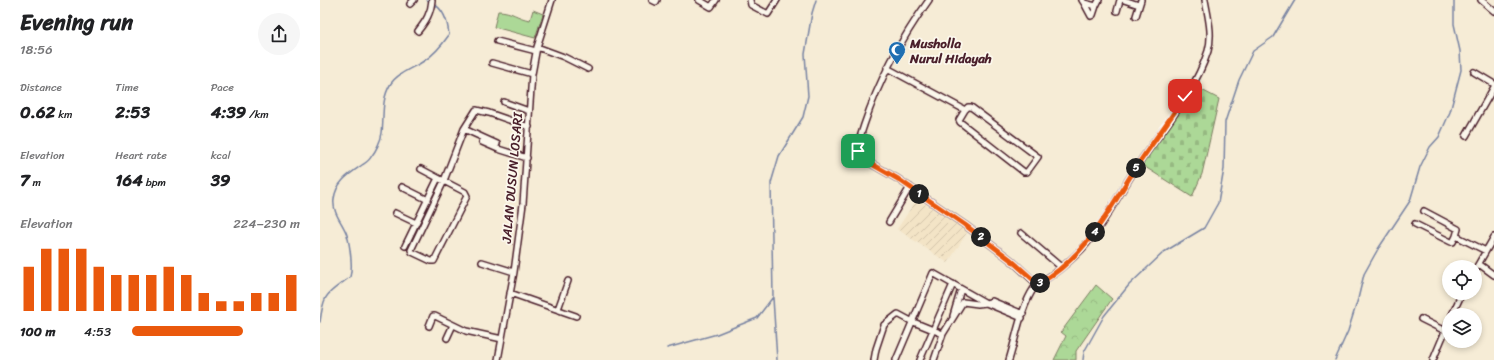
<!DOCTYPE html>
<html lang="en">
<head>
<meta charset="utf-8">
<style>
	body { margin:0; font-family:Sriracha,sans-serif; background:#f6f6f6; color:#202124; height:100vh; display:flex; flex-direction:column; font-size:15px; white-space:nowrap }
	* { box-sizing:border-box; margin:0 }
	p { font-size:13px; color:#757577 }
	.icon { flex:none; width:22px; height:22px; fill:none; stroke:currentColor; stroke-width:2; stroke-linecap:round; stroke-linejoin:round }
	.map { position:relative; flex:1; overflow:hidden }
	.panel { display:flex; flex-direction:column; background:#fff; width:320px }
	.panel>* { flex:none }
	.fabs { position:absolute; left:1122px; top:260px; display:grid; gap:8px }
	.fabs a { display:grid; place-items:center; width:40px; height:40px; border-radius:50%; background:#fff; box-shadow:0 2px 6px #0003; font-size:20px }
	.pin { position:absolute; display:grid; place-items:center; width:34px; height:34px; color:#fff; margin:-17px; border-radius:8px; box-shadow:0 2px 6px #0006 }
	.km { position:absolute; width:20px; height:20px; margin:-10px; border-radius:50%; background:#222; color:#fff; font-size:11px; line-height:20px; text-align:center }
	.round { display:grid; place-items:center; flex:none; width:42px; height:42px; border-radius:21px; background:#f6f6f6 }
	.headline { display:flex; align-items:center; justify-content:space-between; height:68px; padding:0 20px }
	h1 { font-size:22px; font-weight:700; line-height:30px }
	.metrics { display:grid; grid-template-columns:repeat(3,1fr); gap:6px; height:68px; padding:4px 20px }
	.metrics div { display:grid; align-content:center }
	.metrics b { font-size:17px; font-weight:700 }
	.metrics small { font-size:11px; font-weight:400 }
	.metrics p { font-size:11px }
	.chart { height:112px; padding:8px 20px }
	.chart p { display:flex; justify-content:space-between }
	.chart svg { width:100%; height:72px; margin-top:4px; stroke:#ea580c; stroke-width:6 }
	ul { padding:0 20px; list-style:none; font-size:13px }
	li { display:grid; grid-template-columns:64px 48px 1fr; align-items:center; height:30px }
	li i { height:10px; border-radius:5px; background:#ea580c }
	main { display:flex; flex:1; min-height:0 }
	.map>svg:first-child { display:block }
	.industrial { fill:url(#industrial-furrows) }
	.forest { fill:url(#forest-crowns); stroke:#7b7c61 }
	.cemetery { fill:url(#cemetery-stones); stroke:#7b7c61 }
	.pitch { fill:#acd897; stroke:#7b7c61 }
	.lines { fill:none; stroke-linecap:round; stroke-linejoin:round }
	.stream { stroke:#7883a2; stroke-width:1.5 }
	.minor-casing { stroke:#4a1f2b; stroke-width:8 }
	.minor { stroke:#fbf7ec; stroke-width:5 }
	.route-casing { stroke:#fff; stroke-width:8 }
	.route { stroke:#ea580c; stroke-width:5 }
	.labels { text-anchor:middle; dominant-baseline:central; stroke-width:3.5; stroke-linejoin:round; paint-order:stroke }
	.poi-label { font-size:13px; font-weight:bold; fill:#4a1f2b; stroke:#fbf7ec; text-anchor:start }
	.street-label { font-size:13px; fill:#4a1f2b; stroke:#fbf7ec }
</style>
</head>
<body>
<main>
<section class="panel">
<div class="headline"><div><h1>Evening run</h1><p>18:56</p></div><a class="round"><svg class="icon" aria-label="share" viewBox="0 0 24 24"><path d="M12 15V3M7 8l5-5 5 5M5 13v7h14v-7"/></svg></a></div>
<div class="metrics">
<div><p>Distance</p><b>0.62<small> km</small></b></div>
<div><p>Time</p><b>2:53</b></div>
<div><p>Pace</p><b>4:39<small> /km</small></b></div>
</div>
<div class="metrics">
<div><p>Elevation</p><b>7<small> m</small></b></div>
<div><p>Heart rate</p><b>164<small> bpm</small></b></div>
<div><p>kcal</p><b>39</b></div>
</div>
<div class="chart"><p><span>Elevation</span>224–230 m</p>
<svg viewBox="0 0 160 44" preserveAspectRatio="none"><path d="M5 44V17M15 44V6M25 44V6M35 44V6M45 44V17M55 44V22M65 44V22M75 44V22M85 44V17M95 44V22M105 44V33M115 44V38M125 44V38M135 44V33M145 44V33M155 44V22"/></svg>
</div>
<ul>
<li><b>100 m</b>4:53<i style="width:66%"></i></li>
</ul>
</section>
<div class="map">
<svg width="1174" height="360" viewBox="0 0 1174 360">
	<defs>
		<pattern id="industrial-furrows" width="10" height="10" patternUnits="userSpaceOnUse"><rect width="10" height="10" fill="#f3e4c6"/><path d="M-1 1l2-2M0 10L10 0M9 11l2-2" fill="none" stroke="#d2c3aa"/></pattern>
		<pattern id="forest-crowns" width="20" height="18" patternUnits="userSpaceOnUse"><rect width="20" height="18" fill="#acd897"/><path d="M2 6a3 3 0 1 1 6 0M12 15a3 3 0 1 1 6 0" fill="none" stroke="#96b982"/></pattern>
		<pattern id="cemetery-stones" width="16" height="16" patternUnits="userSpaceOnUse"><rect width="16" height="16" fill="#acd897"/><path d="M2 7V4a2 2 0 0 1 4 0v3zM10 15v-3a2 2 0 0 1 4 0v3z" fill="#96b982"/></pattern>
	</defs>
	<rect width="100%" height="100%" fill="#f6ecd6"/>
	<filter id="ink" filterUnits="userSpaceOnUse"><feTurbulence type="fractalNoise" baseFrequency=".025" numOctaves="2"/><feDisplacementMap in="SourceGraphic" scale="8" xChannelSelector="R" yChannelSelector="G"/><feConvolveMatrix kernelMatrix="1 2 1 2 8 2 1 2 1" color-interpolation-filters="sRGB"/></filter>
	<g filter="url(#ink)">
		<path class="industrial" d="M597,199l51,32 -20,32 -51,-34z"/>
		<path class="forest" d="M776,285l16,14 -36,52v9h-22l12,-24 -5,-4z"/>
		<path class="cemetery" d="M874,86l25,13 -17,75 -10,23 -50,-32 32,-47z"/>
		<path class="pitch" d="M213,10l10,4 -8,24 -41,-11 4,-16c14,0 19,7 32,9z"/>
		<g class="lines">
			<path class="stream" d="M107,0l4,2
				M453,298l4,62
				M0,322c4,-31 7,-27 30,-45 3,-9 0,-32 -3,-42 -4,-12 -15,-22 -13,-36 2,-17 15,-25 28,-34 3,-2 7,-4 9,-8 5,-6 10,-17 11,-24 2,-16 -1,-33 8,-48 7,-12 23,-17 34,-24 11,-7 18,-16 25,-26 -1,-11 -5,-25 -15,-31
				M347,348l50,-14 40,-16 16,-21 -2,-114 8,-27 24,-39 5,-21 -3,-42 7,-41 4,-13
				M763,360l1,-8 20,-36 25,-31 35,-33 40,-24 14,-25 6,-34 1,-47 14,-42 14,-29 20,-14 22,-37
				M1015,360l13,-29 10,-32 6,-25 14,-25 32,-48 10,-34 10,-20 9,-10 11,-25 11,-42 -1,-19 -6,-27v-24"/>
			<defs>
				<path id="minor" d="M332,0l4,2 1,-2
					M379,0l12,7 5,-7
					M430,0l1,5 17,9 9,-14
					M609,0c-28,39 -50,80 -65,125 -3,10 -11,27 -1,34l35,20 67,46 46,35 26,24
					M762,0l2,3 12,3 3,-6
					M804,0l15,5
					M1161,0l13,11
					M764,3l7,13 2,-1 3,-9
					M90,4l4,-4
					M797,11l3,-11
					M816,16l5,-16
					M98,31c8,-10 13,-18 14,-31
					M177,41l39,10
					M217,47l27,10 24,12
					M172,63l40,11
					M567,68l78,42 -6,10 1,2 64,50h3l11,-15 -67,-50h-3l-3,3
					M1154,72l20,12
					M184,102l25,9
					M1146,136l28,-49
					M162,142l16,7 29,9
					M177,144l-33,-15 12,-19 13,3 40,14
					M101,169l17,9
					M82,187l26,13
					M1104,211l34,18 -2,7
					M75,213l21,10
					M569,222l21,-35
					M1095,224l36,18h2l3,-6 30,15
					M701,233l40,34
					M85,246l33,-68 27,14 2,4 -33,65h-3l-19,-9 -1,-2 33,-69 1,-3 19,-49
					M162,262l32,10
					M1159,264l15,11
					M1155,270l19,-33
					M190,293l66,23
					M238,309l10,-28
					M1132,315l10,-22
					M633,316l8,-27
					M1101,319l24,12
					M109,326l4,-10h2l31,15 36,8
					M127,338l6,-13
					M178,360l16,-88 9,-68 9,-130 5,-27 15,-47
					M554,360l2,-11 8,-24 14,-11 13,7 32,13
					M576,360l37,-87 53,30 6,-2 31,13
					M600,360l33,-76
					M614,360l9,-26 20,-32 15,2 8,-1 36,15
					M689,360c7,-22 12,-53 25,-72 5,-6 13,-9 19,-14 10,-7 19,-15 28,-24 24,-26 39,-59 59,-88 24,-35 55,-70 68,-111 5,-17 0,-34 -3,-51
					M1113,360l16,-38"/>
			</defs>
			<use href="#minor" class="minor-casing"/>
			<use href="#minor" class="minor"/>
		</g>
	</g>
	<g class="lines" filter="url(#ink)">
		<defs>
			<path id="route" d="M538,151l2,6 3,2 35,20 67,46 46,35 27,24c47,-26 69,-71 97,-115 16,-24 34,-48 50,-73"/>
		</defs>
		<use href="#route" class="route-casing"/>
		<use href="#route" class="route"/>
	</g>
	<defs>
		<symbol id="mosque-pin" viewBox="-11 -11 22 30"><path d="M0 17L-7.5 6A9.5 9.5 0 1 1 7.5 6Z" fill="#1f6fb2" stroke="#fbf7ec"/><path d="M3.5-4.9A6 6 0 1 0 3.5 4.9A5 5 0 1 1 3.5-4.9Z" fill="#fff"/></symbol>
	</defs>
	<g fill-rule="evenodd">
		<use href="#mosque-pin" x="567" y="40" width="20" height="27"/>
	</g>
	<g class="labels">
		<g class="poi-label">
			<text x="590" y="43">Musholla<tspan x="590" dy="15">Nurul Hidayah</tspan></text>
		</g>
		<g class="street-label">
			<text transform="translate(192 178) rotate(-85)">JALAN DUSUN LOSARI</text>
		</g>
	</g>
</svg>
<div class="fabs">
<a><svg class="icon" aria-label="locate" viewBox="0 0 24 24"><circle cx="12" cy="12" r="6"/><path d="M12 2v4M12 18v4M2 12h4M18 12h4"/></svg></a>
<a><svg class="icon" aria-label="layers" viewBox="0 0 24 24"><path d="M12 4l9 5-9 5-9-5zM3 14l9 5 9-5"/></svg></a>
</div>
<div class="pin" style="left:538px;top:151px;background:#1e9e55"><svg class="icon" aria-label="arrive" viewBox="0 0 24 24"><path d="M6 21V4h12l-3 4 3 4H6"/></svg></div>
<div class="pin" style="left:865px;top:96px;background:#d93025"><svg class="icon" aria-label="check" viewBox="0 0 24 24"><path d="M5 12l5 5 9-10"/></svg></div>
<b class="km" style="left:599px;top:194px">1</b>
<b class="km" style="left:661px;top:237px">2</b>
<b class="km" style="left:720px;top:283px">3</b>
<b class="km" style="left:775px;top:232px">4</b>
<b class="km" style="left:816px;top:168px">5</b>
</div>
</main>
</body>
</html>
